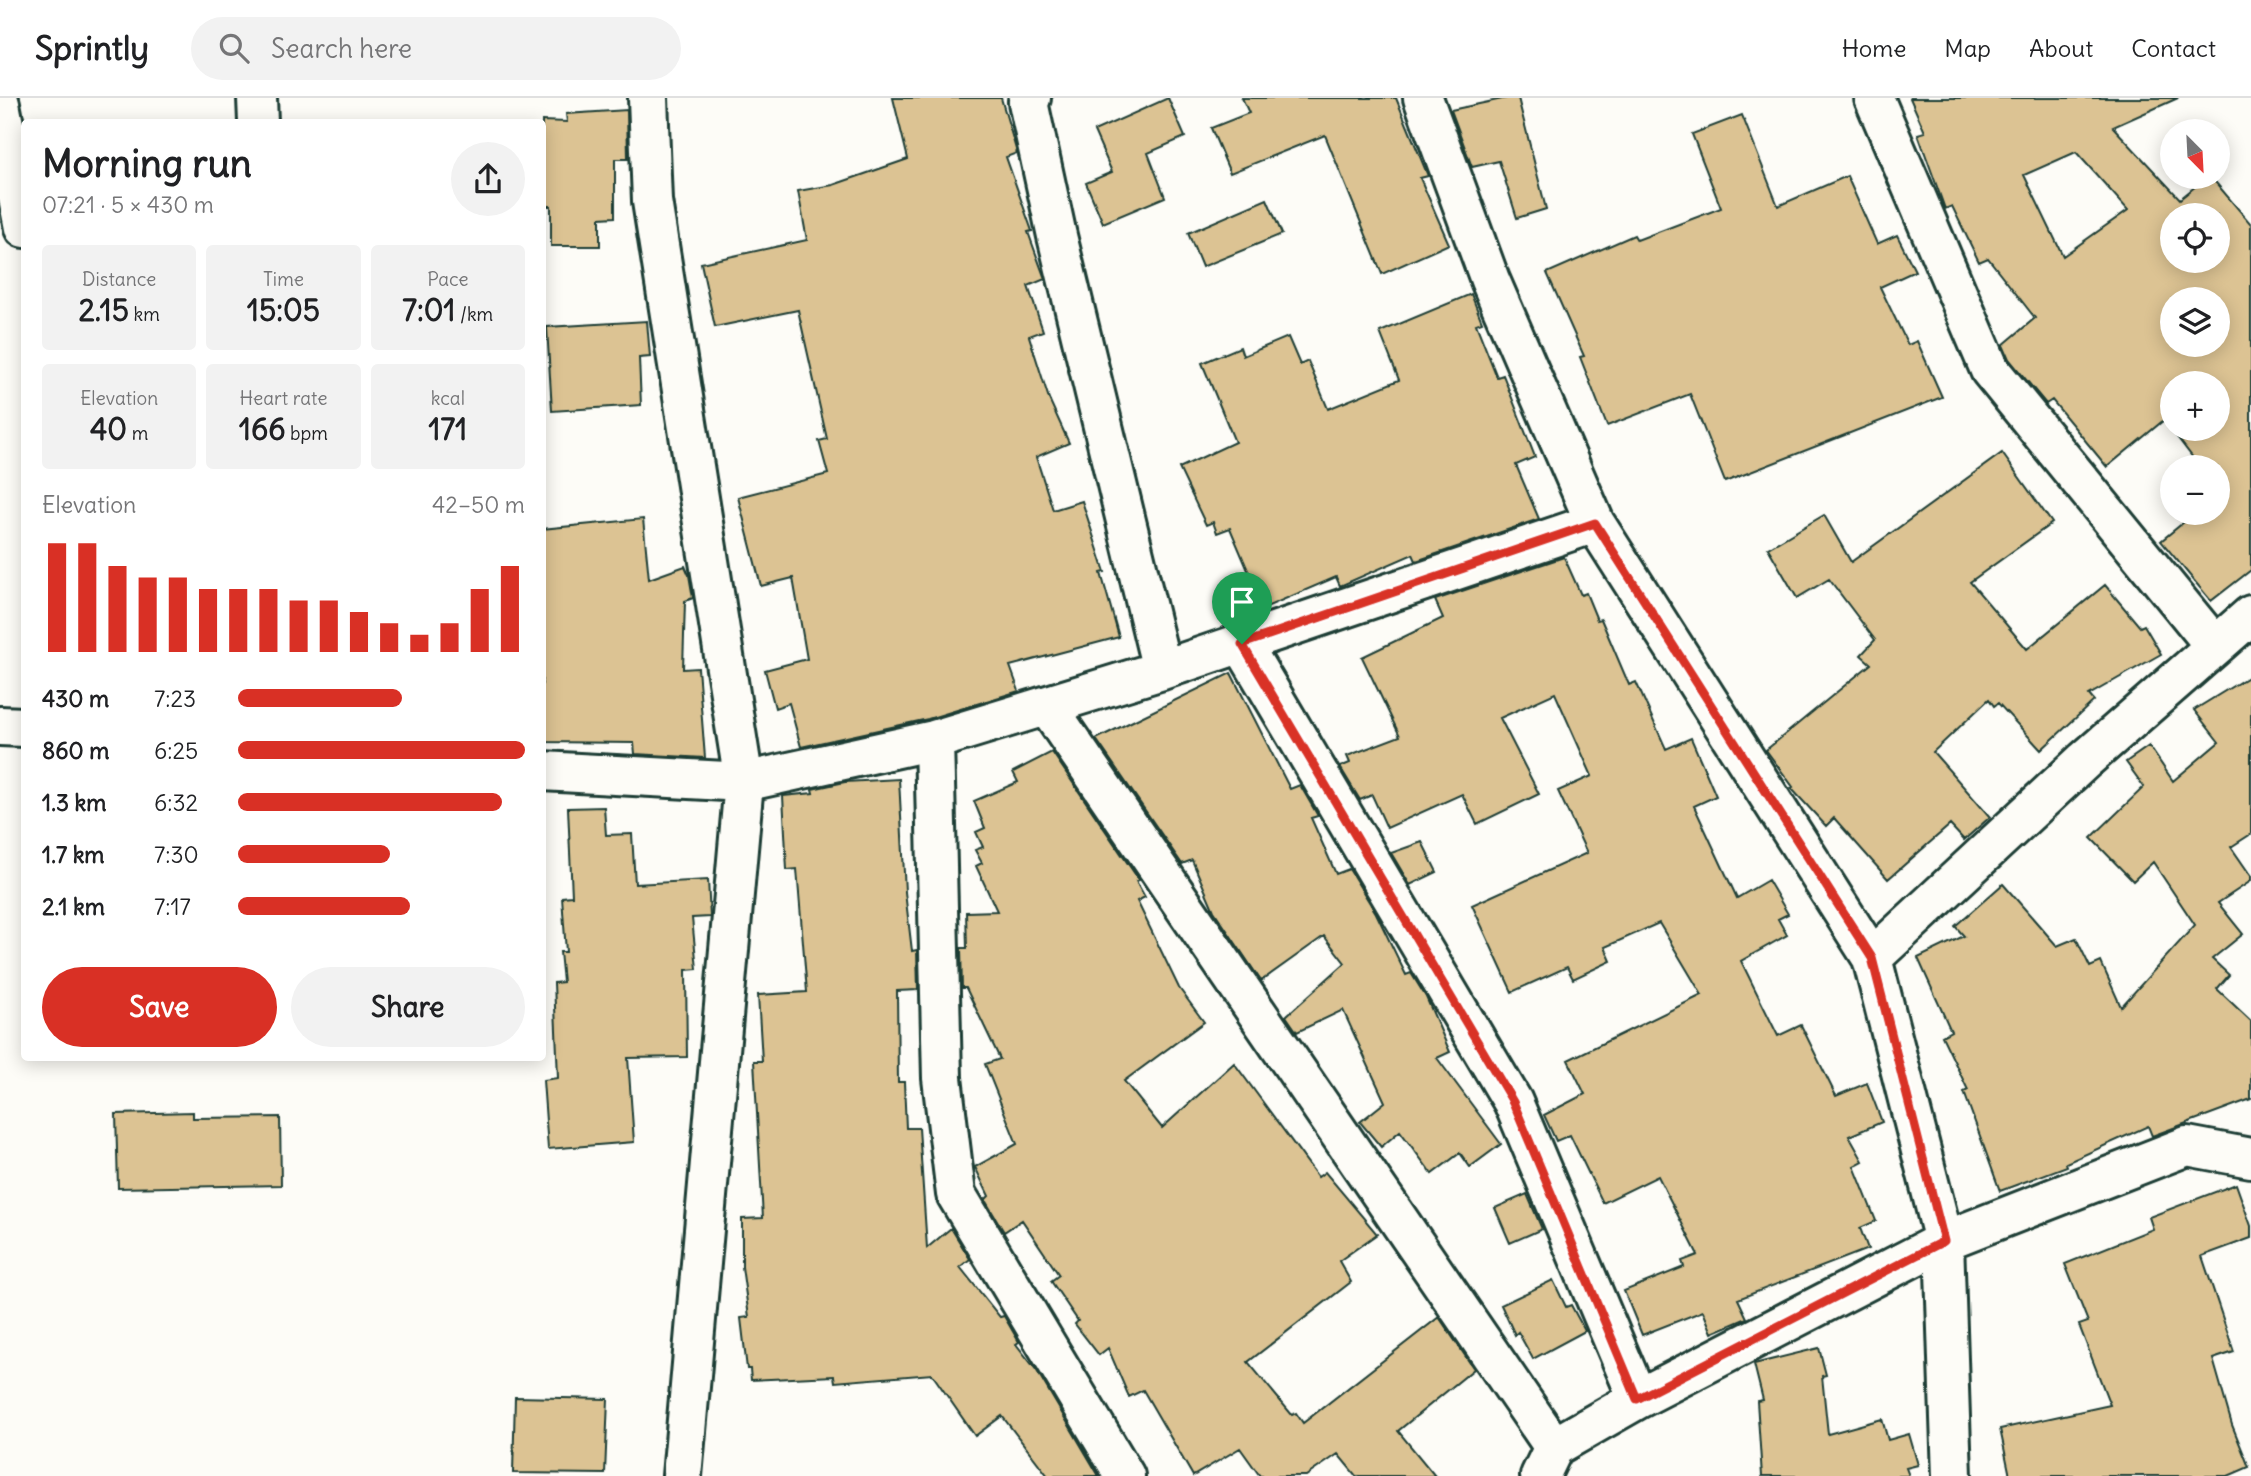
<!DOCTYPE html>
<html lang="en">
<head>
<meta charset="utf-8">
<style>
	body { margin:0; font-family:Delius,sans-serif; background:#f2f2f2; color:#202124; height:100vh; display:flex; flex-direction:column; font-size:26px; white-space:nowrap }
	* { box-sizing:border-box; margin:0 }
	p { font-size:23px; color:#757577 }
	.icon { flex:none; width:38px; height:38px; fill:none; stroke:currentColor; stroke-width:2; stroke-linecap:round; stroke-linejoin:round }
	.map { position:relative; flex:1; overflow:hidden }
	.sheet { position:absolute; left:21px; top:21px; width:525px; height:942px; display:flex; flex-direction:column; background:#fff; border-radius:7px; box-shadow:0 4px 18px #0003 }
	.sheet>* { flex:none }
	.needle { width:46px; rotate:156deg }
	.fabs { position:absolute; left:2160px; top:21px; display:grid; gap:14px }
	.fabs a { display:grid; place-items:center; width:70px; height:70px; border-radius:50%; background:#fff; box-shadow:0 4px 18px #0003; font-size:35px }
	.pin { position:absolute; display:grid; place-items:center; width:60px; height:60px; color:#fff; margin:-72px -30px; border-radius:50% 50% 50% 0; rotate:-45deg; box-shadow:0 0 7px #0007 }
	.pin .icon { rotate:45deg }
	.round { display:grid; place-items:center; flex:none; width:74px; height:74px; border-radius:37px; background:#f2f2f2 }
	.headline { display:flex; align-items:center; justify-content:space-between; height:119px; padding:0 21px }
	h1 { font-size:38px; font-weight:700; line-height:52px }
	.stats { display:grid; grid-template-columns:repeat(3,1fr); gap:10px; height:119px; padding:7px 21px }
	.stats div { display:grid; align-content:center; border-radius:7px; background:#f2f2f2; text-align:center }
	.stats b { font-size:30px; font-weight:700 }
	.stats small { font-size:19px; font-weight:400 }
	.stats p { font-size:19px }
	.chart { height:196px; padding:14px 21px }
	.chart p { display:flex; justify-content:space-between }
	.chart svg { width:100%; height:126px; margin-top:7px; stroke:#d93025; stroke-width:6 }
	.primary-button { display:flex; gap:14px; margin-top:auto; padding:14px 21px }
	.primary-button a { flex:1; height:80px; border-radius:42px; background:#d93025; color:#fff; font-size:28px; font-weight:700; line-height:80px; text-align:center }
	.primary-button a+a { background:#f2f2f2; color:#202124 }
	ul { padding:0 21px; list-style:none; font-size:23px }
	li { display:grid; grid-template-columns:112px 84px 1fr; align-items:center; height:52px }
	li i { height:18px; border-radius:9px; background:#d93025 }
	header { display:flex; align-items:center; gap:42px; box-sizing:border-box; height:98px; padding:0 35px; background:#fff; border-bottom:2px solid #e0e0e0 }
	header strong { font-size:33px }
	nav { display:flex; gap:38px; margin-inline-start:auto; font-size:24px }
	.search { width:490px; height:63px; background:#f2f2f2; display:flex; align-items:center; gap:18px; box-sizing:border-box; padding:0 24px; border-radius:38px; color:#757577; font-size:26px }
	.map>svg:first-child { display:block }
	.building { fill:#dcc393; stroke:#1f3d34; stroke-width:2; fill-rule:evenodd }
	.lines { fill:none; stroke-linecap:round; stroke-linejoin:round }
	.minor-casing { stroke:#1f3d34; stroke-width:44 }
	.minor { stroke:#fdfcf7; stroke-width:38 }
	.route-casing { stroke:#fff; stroke-width:14 }
	.route { stroke:#d93025; stroke-width:9 }
</style>
</head>
<body>
<header>
<strong>Sprintly</strong>
<div class="search"><svg class="icon" aria-label="search" viewBox="0 0 24 24"><circle cx="10" cy="10" r="6"/><path d="M15 15l6 6"/></svg>Search here</div>
<nav><a>Home</a><a>Map</a><a>About</a><a>Contact</a></nav>
</header>
<div class="map">
<svg width="2251" height="1378" viewBox="0 0 2251 1378">
	<rect width="100%" height="100%" fill="#fdfcf7"/>
	<filter id="ink" filterUnits="userSpaceOnUse"><feTurbulence type="fractalNoise" baseFrequency=".0143" numOctaves="2"/><feDisplacementMap in="SourceGraphic" scale="14" xChannelSelector="R" yChannelSelector="G"/><feConvolveMatrix kernelMatrix="1 2 1 2 8 2 1 2 1" color-interpolation-filters="sRGB"/></filter>
	<g filter="url(#ink)">
		<path class="building" d="M893,0h108l16,55 -11,4 26,74 -4,1 17,47 -17,7 15,45 -14,5 20,63 20,44 -33,14 17,53 29,-9 23,71 -4,1 18,64 -109,29 9,25 -91,28 -127,28 -12,-44 -14,5 -10,-38 42,-11 -14,-81 -32,8 -23,-89 90,-23 -9,-33 8,-2 -29,-129 -83,17 -14,-64 106,-23 -9,-49 35,-6 75,-26z
			M1168,0l17,39 -37,16 17,44 -62,26 -17,-40 26,-11 -18,-41z
			M1242,0h154l32,78 -8,2 29,66 -67,30 -57,-139 -95,38 -19,-45 38,-15z
			M1507,0h11l28,111 -29,9 -18,-57 -27,6 -21,-57z
			M1910,0h268l-65,29 67,72 27,-22h4l40,47v346l-40,31 -50,-60 34,-28h22v-46h-17l-36,-47 -57,47 -55,-67 -6,4 -37,-45 -6,-14 32,-27 -47,-60 -9,4 -27,-56 -7,3 -27,-75 7,-2zM2076,54l52,58 -65,46 -39,-81zM2172,117h45v46h-45zM2172,201h45v46h-45zM2172,285h45v46h-45z
			M627,12l1,49h-13v58l-15,1v28h-49v-40h-9v-85l25,1 -1,-8z
			M1742,17l36,91 69,-30 30,68 20,-9 18,36 -35,16 28,58 9,-4 25,56 -217,85 -35,-88 -83,32 -27,-69 4,-1 -37,-83 87,-38 3,5 84,-32 -29,-74z
			M1267,101l15,35 -80,33 -14,-34z
			M1471,196l11,28 -6,2 21,53 6,-2 32,82 -19,8 23,54 -123,42 -3,-7 -73,32 -4,-9 -72,31 -34,-80 -13,5 -4,-11 -7,3 -27,-57 56,-26 -33,-79 38,-16 3,9 45,-19 12,28 8,-4 20,48 71,-29 -19,-48z
			M647,223l3,36 -11,1 2,47 -89,6 -5,-84z
			M2002,355l50,70 -82,59 57,67 78,-64 35,42 4,-2 17,29 -72,41 5,6 -53,49 -43,-47 -4,3 -5,-7 -56,53 57,65 -26,23 -14,-15 -62,54 -54,-61 -8,8 -35,-38 2,-1 -27,-37 105,-86 -10,-9 14,-15 -46,-61 -32,19 -29,-50 56,-33 27,47z
			M643,421l6,60 36,-13 4,9 4,23 -8,3 -2,68 15,-1 7,90 -70,-4 -1,-11 -92,-1v-213z
			M1564,459l17,38 5,-2 11,27 4,-1 28,66 7,-3 30,67 25,-11 25,58 -22,10 43,92 31,-18 20,34 -10,5 9,16 -46,26 37,75 23,-11 35,71 31,-13 15,39 -33,14 14,25 -9,5 22,55 -16,7 8,21 -130,50 9,19 -35,15 -9,-22 -61,24 -18,-44 60,-24 -2,-6 16,-6 -40,-79 -55,27 -33,-68 -14,6 -12,-26 41,-21 -17,-34 134,-65 -43,-72 -54,24 6,14 -38,18 -6,-12 -55,25 -40,-87 115,-52 -29,-62 34,-15 -37,-83 -55,25 39,76 -62,30 -15,-30 -75,34 -15,-33 -12,5 -20,-33 10,-4 -3,-7 53,-20 -38,-79 81,-39 -8,-18z
			M1231,575l59,116 10,-4 18,31 -7,2 25,56 13,-5 27,44 30,62 5,-2 15,24 24,55 -13,6 64,86 -31,23 -10,-14 -28,21 -32,-43 -19,16 -21,-25 25,-20 -42,-92 -46,22 -11,-16 59,-53 -21,-27 -63,45 -47,-70 -22,-51 -10,4 -86,-125z
			M2251,577v159l-20,13 20,29v5l-33,22 25,31 -31,25 17,16 -12,14 34,32v78l-99,37 -4,-10 -82,37 1,3 -67,25 -36,-99 4,-2 -26,-54 9,-5 -33,-73 46,-22 -9,-10 48,-42 54,62 19,-8 14,29 11,-5 20,45 74,-82 -42,-63 -20,19 -42,-43 53,-51 -18,-25 23,-16 24,35 46,-39 -25,-32z
			M1052,654l87,128 -3,1 9,16 -8,4 42,87 25,34 -80,59 38,47 72,-65 84,114 7,-5 52,62 -38,27 12,21 -103,80 44,53 4,-2 7,10 136,-106 35,52 -76,62 37,45h-79l-18,-22 -32,22h-46l-20,-28 -47,28 -50,-86 -14,7 -21,-49 -9,7 -24,-31 3,-3 -27,-40 8,-6 -37,-55 -18,12 -19,-32 4,-4 -14,-29 42,-23 -32,-80 15,-5 -34,-71h-4l-1,-40h6l-1,-36 31,-1 -21,-45 6,-3 -7,-13 8,-3 -7,-15 9,-4 -11,-27 44,-19 -5,-10z
			M899,681l6,113 7,59 5,-1 1,40 -21,1 1,91h6l2,46h13l8,120 24,-20 19,31 -10,8 40,50 4,-1 15,26 -3,2 21,27 62,105h-51l-46,-60 -27,20 -43,-62 -97,8 -1,-6 -83,4 -1,-11h-3l-6,-51 8,-1 -7,-50v-48l21,-1 -9,-157h8l-4,-66 49,-3 -10,-123 -10,1 -4,-74 30,-3 -1,-4 33,-7z
			M604,709l2,28 26,-1 3,50 73,-4 2,37 -18,1 5,51 -11,1 1,87 -59,1 6,84 -86,7 -5,-69 15,-2 -4,-95 9,-1 -3,-30h6l-4,-55 10,-1 -4,-88z
			M1422,744l15,30 -27,13 -19,-32z
			M193,1014v6l87,-1 1,68 -163,3 -2,-74z
			M2236,1086l15,42v12l-49,18 32,96 -21,7 19,66 17,42 -21,9h-218l-10,-47 110,-24 -31,-80 9,-3 -23,-58 88,-35 -4,-12z
			M1527,1096l15,35 -32,14 -15,-35z
			M1553,1182l13,27 5,-2 14,26 -52,28 -15,-27 -3,3 -14,-30z
			M1819,1250l7,27 -4,1 6,58 54,-15 6,21 21,-6 9,31 -12,3 3,8h-147l-5,-75 6,-1 -9,-36z
			M515,1299l93,2 -3,75 -92,-1z"/>
		<g class="lines">
			<defs>
				<path id="minor" d="M257,0l1,24
					M648,0l4,103 92,581 -62,694
					M1031,0l-3,4 29,134 105,434
					M1423,0l67,182 105,243 277,435 72,283 8,235
					M1874,0l116,272 224,275
					M0,6l24,124
					M1242,546l271,458 125,297 306,-158 243,-95 64,12
					M1047,608l507,741
					M0,628l24,1
					M934,642l8,338 14,116 169,282
					M542,673l202,11 190,-42 228,-70 433,-147
					M1872,860l213,-198 166,-145
					M1540,1378l14,-29 84,-48"/>
			</defs>
			<use href="#minor" class="minor-casing"/>
			<use href="#minor" class="minor"/>
		</g>
	</g>
	<g class="lines" filter="url(#ink)">
		<defs>
			<path id="route" d="M1595,425l277,435 72,283 -307,158 -124,-297 -271,-458z"/>
		</defs>
		<use href="#route" class="route-casing"/>
		<use href="#route" class="route"/>
	</g>
</svg>
<div class="fabs">
<a><svg class="needle" viewBox="-14 -14 28 28"><path d="M0-13l5 13h-10z" fill="#e53935"/><path d="M0 13l5-13h-10z" fill="#757577"/></svg></a>
<a><svg class="icon" aria-label="locate" viewBox="0 0 24 24"><circle cx="12" cy="12" r="6"/><path d="M12 2v4M12 18v4M2 12h4M18 12h4"/></svg></a>
<a><svg class="icon" aria-label="layers" viewBox="0 0 24 24"><path d="M12 4l9 5-9 5-9-5zM3 14l9 5 9-5"/></svg></a>
<a>+</a>
<a>−</a>
</div>
<div class="pin" style="left:1242px;top:546px;background:#1e9e55"><svg class="icon" aria-label="arrive" viewBox="0 0 24 24"><path d="M6 21V4h12l-3 4 3 4H6"/></svg></div>
<section class="sheet">
<div class="headline"><div><h1>Morning run</h1><p>07:21 · 5 × 430 m</p></div><a class="round"><svg class="icon" aria-label="share" viewBox="0 0 24 24"><path d="M12 15V3M7 8l5-5 5 5M5 13v7h14v-7"/></svg></a></div>
<div class="stats">
<div><p>Distance</p><b>2.15<small> km</small></b></div>
<div><p>Time</p><b>15:05</b></div>
<div><p>Pace</p><b>7:01<small> /km</small></b></div>
</div>
<div class="stats">
<div><p>Elevation</p><b>40<small> m</small></b></div>
<div><p>Heart rate</p><b>166<small> bpm</small></b></div>
<div><p>kcal</p><b>171</b></div>
</div>
<div class="chart"><p><span>Elevation</span>42–50 m</p>
<svg viewBox="0 0 160 44" preserveAspectRatio="none"><path d="M5 44V6M15 44V6M25 44V14M35 44V18M45 44V18M55 44V22M65 44V22M75 44V22M85 44V26M95 44V26M105 44V30M115 44V34M125 44V38M135 44V34M145 44V22M155 44V14"/></svg>
</div>
<ul>
<li><b>430 m</b>7:23<i style="width:57%"></i></li>
<li><b>860 m</b>6:25<i style="width:100%"></i></li>
<li><b>1.3 km</b>6:32<i style="width:92%"></i></li>
<li><b>1.7 km</b>7:30<i style="width:53%"></i></li>
<li><b>2.1 km</b>7:17<i style="width:60%"></i></li>
</ul>
<div class="primary-button"><a>Save</a><a>Share</a></div>
</section>
</div>
</body>
</html>
